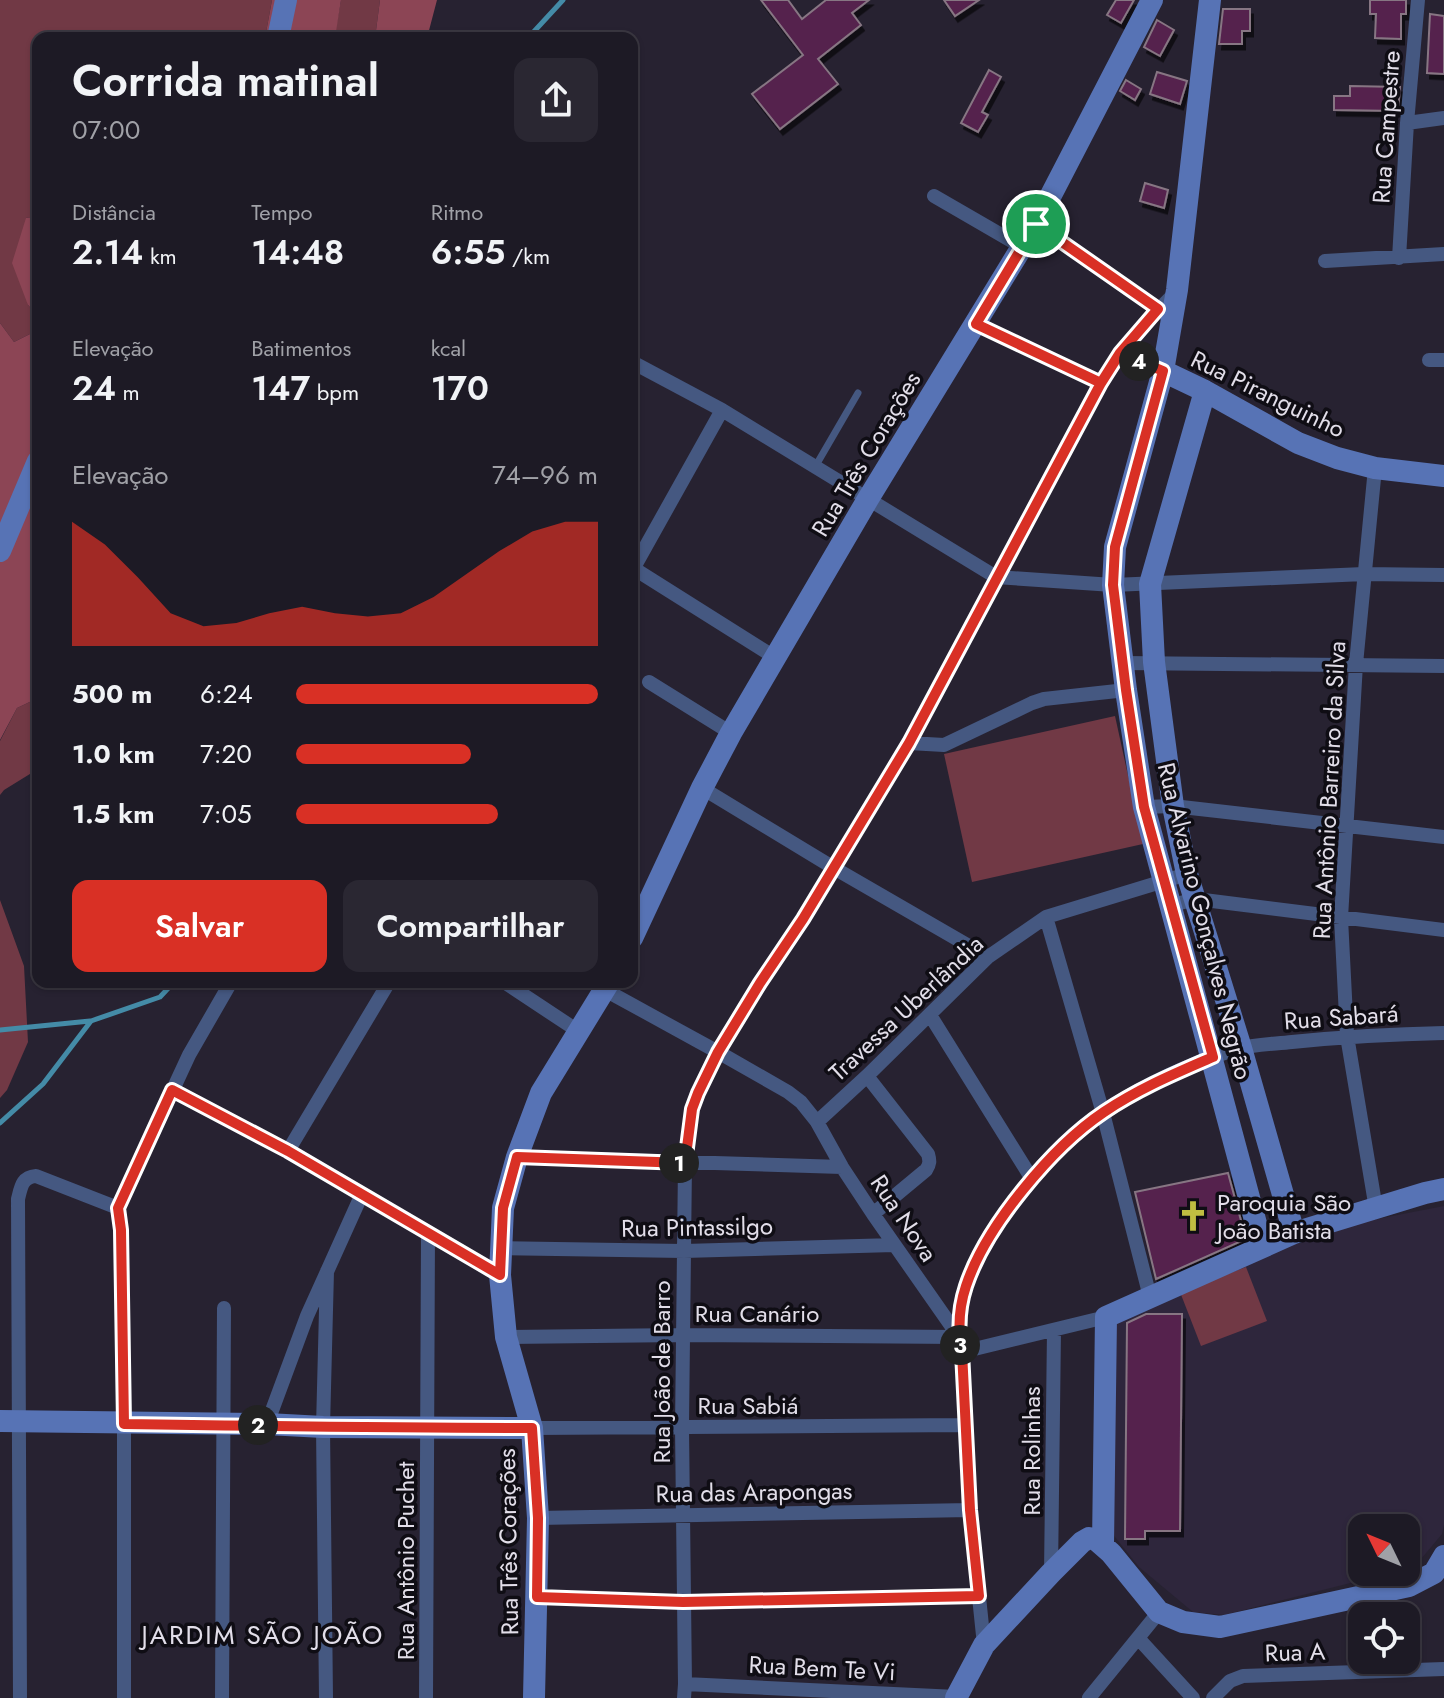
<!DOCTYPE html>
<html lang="pt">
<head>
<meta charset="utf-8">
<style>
	body { margin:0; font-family:Jost,sans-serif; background:#2a2732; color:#f1f3f6; height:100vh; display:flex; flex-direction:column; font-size:30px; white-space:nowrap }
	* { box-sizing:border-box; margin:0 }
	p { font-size:26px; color:#a0a1a7 }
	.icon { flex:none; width:44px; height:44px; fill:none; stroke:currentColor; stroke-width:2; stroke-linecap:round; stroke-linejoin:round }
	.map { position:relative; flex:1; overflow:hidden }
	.details { position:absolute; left:32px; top:32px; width:606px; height:956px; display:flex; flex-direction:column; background:#1d1a25; border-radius:16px; box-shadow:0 2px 6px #0004,0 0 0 2px #3b3842 }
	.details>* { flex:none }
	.needle { width:52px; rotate:313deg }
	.tools { position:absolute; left:1348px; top:1514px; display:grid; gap:16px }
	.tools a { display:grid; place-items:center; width:72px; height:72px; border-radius:16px; background:#1d1a25; box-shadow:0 2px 6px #0004,0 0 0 2px #3b3842; font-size:40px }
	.pin { position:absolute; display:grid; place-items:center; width:68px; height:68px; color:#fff; margin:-34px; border:4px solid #fff; border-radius:50%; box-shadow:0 2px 8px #0007 }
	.km { position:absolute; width:40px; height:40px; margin:-20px; border-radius:50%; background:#222; color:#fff; font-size:22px; line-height:40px; text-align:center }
	.round { display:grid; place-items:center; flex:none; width:84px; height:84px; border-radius:16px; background:#2a2732 }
	.summary { display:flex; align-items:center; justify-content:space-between; height:136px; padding:0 40px }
	h1 { font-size:44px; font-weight:600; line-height:60px }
	.figures { display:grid; grid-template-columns:repeat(3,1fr); gap:12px; height:136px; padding:8px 40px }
	.figures div { display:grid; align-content:center }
	.figures b { font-size:34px; font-weight:600 }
	.figures small { font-size:22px; font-weight:400 }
	.figures p { font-size:22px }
	.chart { height:224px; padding:16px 40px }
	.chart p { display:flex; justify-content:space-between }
	.chart svg { width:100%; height:144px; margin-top:8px; fill:#d93025; opacity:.7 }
	.button { display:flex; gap:16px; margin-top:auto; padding:16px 40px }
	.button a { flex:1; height:92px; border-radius:16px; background:#d93025; color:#fff; font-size:32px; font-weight:600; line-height:92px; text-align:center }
	.button a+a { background:#2a2732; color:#f1f3f6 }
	ul { padding:0 40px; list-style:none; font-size:26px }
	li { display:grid; grid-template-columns:128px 96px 1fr; align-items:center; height:60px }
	li i { height:20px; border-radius:10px; background:#d93025 }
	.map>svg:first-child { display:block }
	.built { fill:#2e263c }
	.green { fill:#713945 }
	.forest { fill:#8c4555 }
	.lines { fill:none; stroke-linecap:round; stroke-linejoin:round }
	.stream { stroke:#448ba7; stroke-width:5 }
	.building { fill:#54214d; stroke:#877683; stroke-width:2; filter:url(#shadow) }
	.lane { stroke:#455881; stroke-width:7 }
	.street { stroke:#455881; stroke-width:14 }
	.secondary { stroke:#5773b5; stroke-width:22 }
	.route-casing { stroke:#fff; stroke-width:16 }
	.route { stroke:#d93025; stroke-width:10 }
	.labels { text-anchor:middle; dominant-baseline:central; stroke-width:7; stroke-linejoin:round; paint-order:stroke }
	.street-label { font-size:24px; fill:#e2dee9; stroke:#0f0d14 }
	.poi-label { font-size:24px; fill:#e2dee9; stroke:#0f0d14; text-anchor:start }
	.neighbourhood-label { font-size:26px; letter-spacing:2px; fill:#e2dee9; stroke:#0f0d14 }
</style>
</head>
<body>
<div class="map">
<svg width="1444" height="1698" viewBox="0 0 1444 1698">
	<defs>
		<filter id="shadow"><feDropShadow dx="3" dy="5.5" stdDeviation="0" flood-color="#0009"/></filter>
	</defs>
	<rect width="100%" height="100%" fill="#272231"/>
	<path class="built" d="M1444,1206v319l-2,9 -21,25 -15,9v-40h-44v44h32l-170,43 -31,-3 -54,-45 -28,-35 1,-215 179,-75 81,-22z"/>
	<path class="green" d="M0,0h272l-7,38h-227v178l-12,2 2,87 10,11v14l-24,12 -14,-19z
		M341,0h39l-5,38h-41z
		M38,698v71l-34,21 -4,5v-54l17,-33z
		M1115,716l28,128 -171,38 -28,-128z
		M0,900l24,66 4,76 -21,48 -7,8z
		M1246,1267l21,54 -66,25 -21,-54z"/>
	<path class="forest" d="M272,0h69l-6,38h-70z
		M380,0h57l-10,38h-52z
		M38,216v100l-10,-11 -16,-42 14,-45z
		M0,323l14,19 24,-12v368l-21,10 -17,32z"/>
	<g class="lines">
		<path class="stream" d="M528,38l35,-38
			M0,1030l90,-9
			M0,1123l43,-39 48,-63 69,-24 14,-15"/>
	</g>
	<path class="building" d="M761,0h27l14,19 24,-19h43l-17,13 9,12 -43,34 20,25 -58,45 -28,-35 51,-39z
		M944,0h35l-24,16z
		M1116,0h18l-13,23 -14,-8z
		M1370,0h36v14h-5v25l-26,-1 1,-24h-6z
		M1223,9h27v22h-8v13h-23z
		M1430,14l14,2v58l-17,-1z
		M1157,20l17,10 -14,26 -16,-9z
		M989,70l12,7 -19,35 6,3 -10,17 -17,-9z
		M1157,72l30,9 -7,23 -30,-10z
		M1126,80l15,9 -6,11 -15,-9z
		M1350,86l50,1 -2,24 -64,-1v-14h16z
		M1145,183l23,7 -4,18 -24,-7z
		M1228,1173l18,66 -90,40 -21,-87z
		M1146,1314h36l-2,217h-35v8h-20l2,-216z"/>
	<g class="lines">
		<path class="lane" d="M815,467l43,-74"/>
		<path class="street" d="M1407,123l37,-5
			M934,196l88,51
			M1036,224l127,89
			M1399,258l8,-135 11,-123
			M1325,261l119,-7
			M976,324l125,59
			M1120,353l43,18
			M1429,360h15
			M632,362l90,48 274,167 117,8 251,-11 80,1
			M1375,468l-19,196 -15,254 6,118 29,173
			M633,568l143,90
			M632,571l90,-161
			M1123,663l321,3
			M649,682l82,51
			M909,743l35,2 88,-42 12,-4 82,-9
			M702,788l132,80 154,89
			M1144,807l29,-1 271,31
			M1172,905l24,-6 248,31
			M1046,917l57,196 47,184
			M504,982l74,49
			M605,990l113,62 70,40 13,10 16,20 25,45 31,47 86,123
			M930,1015l102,164
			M867,1076l61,78c2,7 2,10 -2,16l-53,44
			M172,1090l116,61 212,124
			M817,1122l50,-46 121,-119 58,-40 141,-43
			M288,1151l101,-169
			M517,1157l325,10
			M500,1248l184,3 210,-6
			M506,1337l176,-2 277,2
			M962,1352l144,-35
			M267,1424l40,-108 55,-122
			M532,1428l432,-3
			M538,1518l432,-8
			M1051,1573l3,-243
			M537,1597l146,5 296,-6
			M1138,1638l55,60
			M984,1645l-14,-135 -8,-158c-4,-22 -3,-45 4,-66 20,-60 87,-140 139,-175 40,-27 86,-48 132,-62 17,-5 37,-5 55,-7 50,-5 101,-8 152,-9
			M685,1684l272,13
			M20,1698l-2,-499c3,-12 4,-22 18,-23l82,32
			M124,1698v-274l-3,-194 -3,-22 71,-153 42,-73
			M222,1698l2,-390
			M326,1698l-3,-271 4,-156
			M426,1698l2,-466
			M684,1698l1,-14 -3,-257 3,-264 7,-54 6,-16 20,-41 42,-69 43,-64 106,-176 192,-360c22,-34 47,-64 76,-92
			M1089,1698l70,-86
			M1213,1698l17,-17 13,-5 201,-7"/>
		<path class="secondary" d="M1210,0l-33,290 -14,81 -48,176 -2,38 13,105 18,117 118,439
			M278,38l8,-38
			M1163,371l42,20 93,52 39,15 38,10 69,8
			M1205,391l-55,193 4,78 19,144 14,68 54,174 53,185
			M0,551l38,-90
			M632,938l70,-150 29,-55 137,-234 168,-275 116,-224
			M0,1421l267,3 56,3 209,1
			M1103,1545l3,-228 188,-84 131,-40 19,-4
			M534,1698l4,-180 -6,-90 -26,-91 -6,-62 3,-67 14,-51 24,-64 68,-111
			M956,1698l28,-53 67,-72 31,-31 7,-4 6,1 16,14 48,59 24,10 37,5 189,-41 25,-13 10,-17"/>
	</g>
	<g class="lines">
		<defs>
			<path id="route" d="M1036,224l122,85 -38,44 -19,30 -192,360 -106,176 -43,64 -42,69 -20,41 -6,16 -7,54 -168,-6 -14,51 -3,67 -212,-124 -116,-61 -54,118 3,22 3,194c136,2 272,4 408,4l6,90 -1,79 146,5 296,-6 -9,-86 -8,-158c-4,-21 -3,-45 4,-66 20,-60 86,-139 138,-174 36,-24 70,-38 109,-55l-69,-250 -18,-117 -13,-105 2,-38 48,-176 -43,-18 -19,30 -125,-59 60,-100"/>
		</defs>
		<use href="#route" class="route-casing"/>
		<use href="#route" class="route"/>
	</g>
	<defs>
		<symbol id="church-bare" viewBox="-9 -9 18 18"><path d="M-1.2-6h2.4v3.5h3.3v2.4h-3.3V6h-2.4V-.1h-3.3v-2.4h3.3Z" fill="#bfbe41" stroke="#0f0d14" stroke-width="2.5" paint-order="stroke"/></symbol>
	</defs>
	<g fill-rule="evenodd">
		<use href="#church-bare" x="1171" y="1194" width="44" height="44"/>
	</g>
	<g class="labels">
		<g class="street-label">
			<text transform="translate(1386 127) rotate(-86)">Rua Campestre</text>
			<text transform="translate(1268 394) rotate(26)">Rua Piranguinho</text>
			<text transform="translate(866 454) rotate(-59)">Rua Três Corações</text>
			<text transform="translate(1329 790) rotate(-87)">Rua Antônio Barreiro da Silva</text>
			<text transform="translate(1205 921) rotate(76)">Rua Alvarino Gonçalves Negrão</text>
			<text transform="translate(906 1008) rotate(-43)">Travessa Uberlândia</text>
			<text transform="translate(1341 1017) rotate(-4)">Rua Sabará</text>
			<text transform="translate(904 1218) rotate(56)">Rua Nova</text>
			<text transform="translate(697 1227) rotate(-1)">Rua Pintassilgo</text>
			<text x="757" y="1313">Rua Canário</text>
			<text transform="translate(661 1372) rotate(-90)">Rua João de Barro</text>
			<text x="748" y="1405">Rua Sabiá</text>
			<text transform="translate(1031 1451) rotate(-90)">Rua Rolinhas</text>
			<text transform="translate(754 1492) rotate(-1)">Rua das Arapongas</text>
			<text transform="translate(508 1542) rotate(-91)">Rua Três Corações</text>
			<text transform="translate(405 1561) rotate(-90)">Rua Antônio Puchet</text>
			<text transform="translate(1295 1652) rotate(-2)">Rua A</text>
			<text transform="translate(822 1668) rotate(3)">Rua Bem Te Vi</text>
		</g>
		<g class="poi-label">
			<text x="1217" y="1202">Paroquia São<tspan x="1217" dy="28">João Batista</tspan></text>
		</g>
		<g class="neighbourhood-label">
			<text x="263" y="1635">JARDIM SÃO JOÃO</text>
		</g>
	</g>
</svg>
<div class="tools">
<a><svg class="needle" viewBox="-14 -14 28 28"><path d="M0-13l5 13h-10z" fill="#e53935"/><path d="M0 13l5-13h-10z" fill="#a0a1a7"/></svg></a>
<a><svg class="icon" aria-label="locate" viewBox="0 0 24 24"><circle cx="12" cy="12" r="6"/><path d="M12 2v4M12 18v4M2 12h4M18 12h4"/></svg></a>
</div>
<div class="pin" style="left:1036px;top:224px;background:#1e9e55"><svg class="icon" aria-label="arrive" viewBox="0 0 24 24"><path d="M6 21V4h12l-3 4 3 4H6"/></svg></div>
<b class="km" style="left:679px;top:1163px">1</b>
<b class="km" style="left:258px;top:1425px">2</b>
<b class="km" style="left:960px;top:1345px">3</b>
<b class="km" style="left:1139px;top:361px">4</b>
<section class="details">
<div class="summary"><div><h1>Corrida matinal</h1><p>07:00</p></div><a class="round"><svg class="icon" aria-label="share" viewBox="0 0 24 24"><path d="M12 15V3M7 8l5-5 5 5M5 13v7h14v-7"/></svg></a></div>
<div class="figures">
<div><p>Distância</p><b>2.14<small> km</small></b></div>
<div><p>Tempo</p><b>14:48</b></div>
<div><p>Ritmo</p><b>6:55<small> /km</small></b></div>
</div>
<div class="figures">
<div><p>Elevação</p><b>24<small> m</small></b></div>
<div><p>Batimentos</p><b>147<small> bpm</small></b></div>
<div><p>kcal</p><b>170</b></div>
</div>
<div class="chart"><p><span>Elevação</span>74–96 m</p>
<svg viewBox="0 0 160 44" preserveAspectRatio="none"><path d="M0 44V6L10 13L20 23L30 34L40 38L50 37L60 34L70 32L80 34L90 35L100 34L110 29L120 22L130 15L140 9L150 6L160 6V44z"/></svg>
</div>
<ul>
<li><b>500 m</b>6:24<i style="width:100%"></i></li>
<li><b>1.0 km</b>7:20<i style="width:58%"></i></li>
<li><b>1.5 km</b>7:05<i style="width:67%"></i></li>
</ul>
<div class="button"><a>Salvar</a><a>Compartilhar</a></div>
</section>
</div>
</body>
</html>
